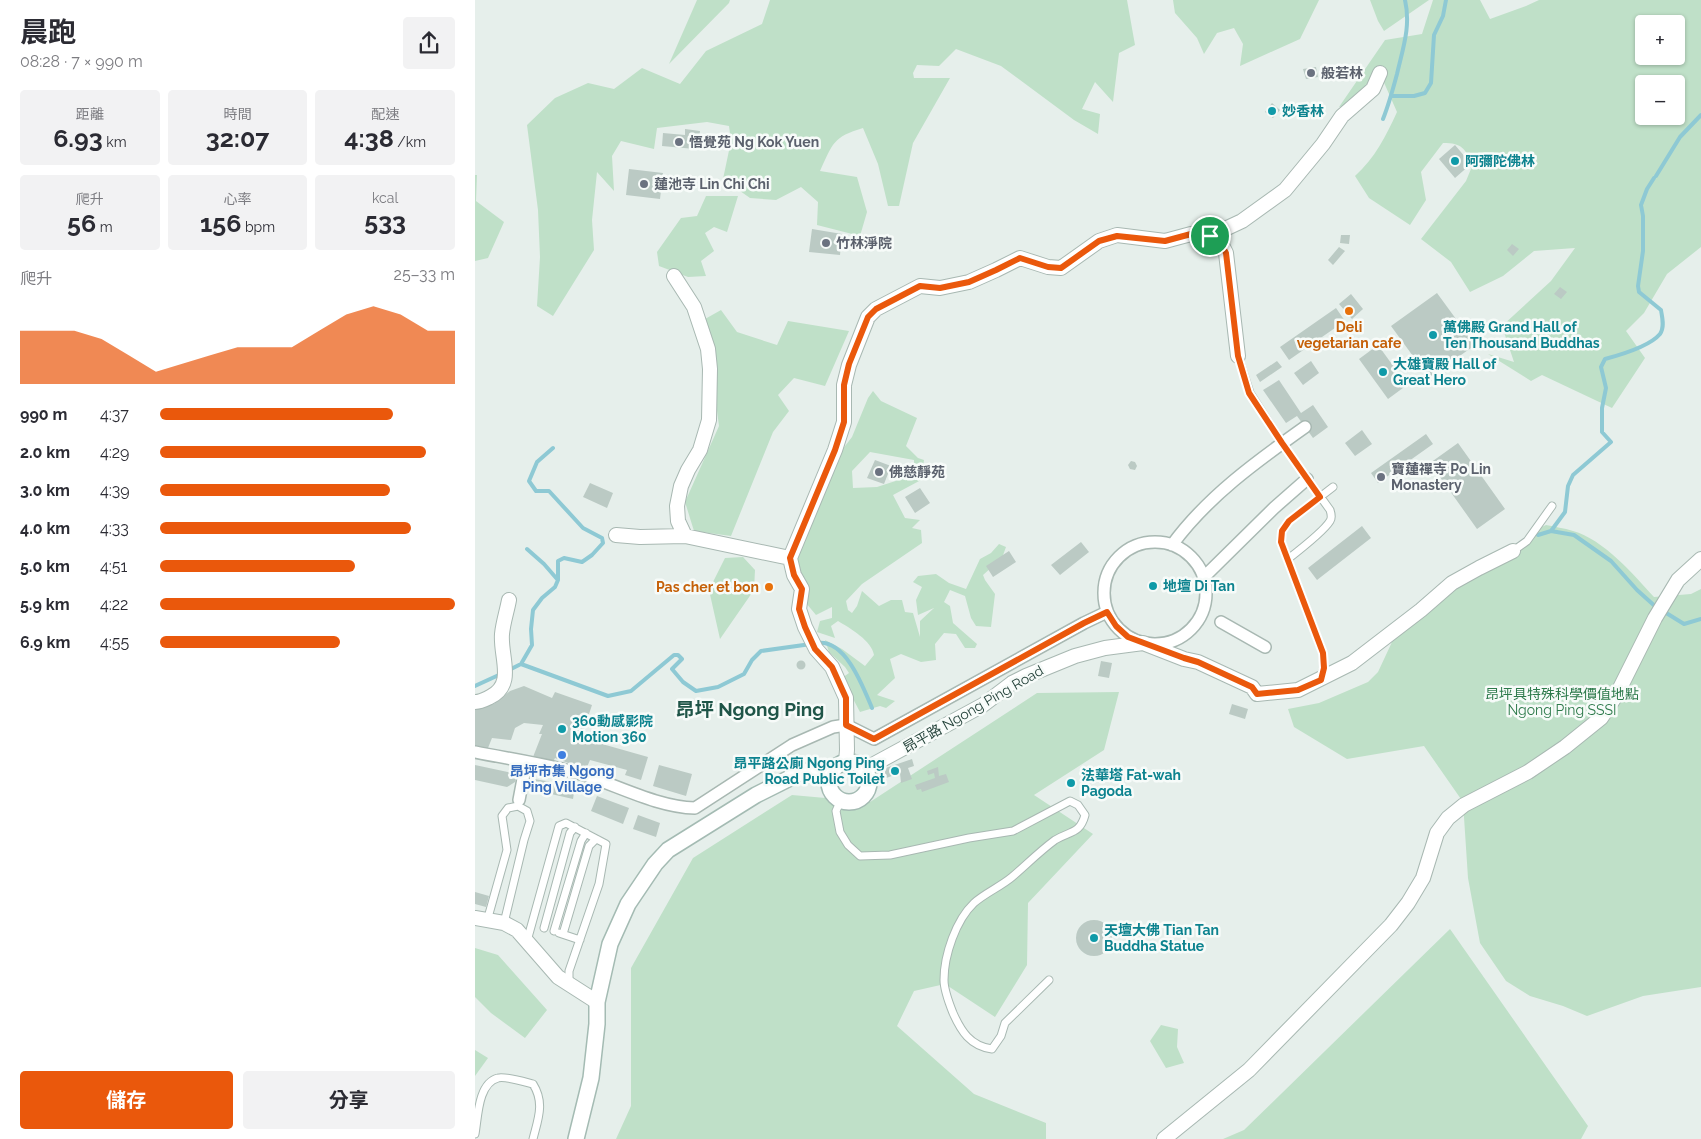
<!DOCTYPE html>
<html lang="zh-TW">
<head>
<meta charset="utf-8">
<style>
	body { margin:0; font-family:Raleway,"Noto Sans TC",sans-serif; background:#f2f2f3; color:#2b2b33; height:100vh; display:flex; flex-direction:column; font-size:19px; white-space:nowrap }
	* { box-sizing:border-box; margin:0 }
	p { font-size:16px; color:#7c7c81 }
	.icon { flex:none; width:28px; height:28px; fill:none; stroke:currentColor; stroke-width:2; stroke-linecap:round; stroke-linejoin:round }
	.map { position:relative; flex:1; overflow:hidden }
	.side { display:flex; flex-direction:column; background:#fff; width:475px }
	.side>* { flex:none }
	.tools { position:absolute; left:1160px; top:15px; display:grid; gap:10px }
	.tools a { display:grid; place-items:center; width:50px; height:50px; border-radius:5px; background:#fff; box-shadow:0 1px 4px #0004; font-size:25px }
	.pin { position:absolute; display:grid; place-items:center; width:42px; height:42px; color:#fff; margin:-21px; border:2px solid #fff; border-radius:50%; box-shadow:0 1px 5px #0007 }
	.round { display:grid; place-items:center; flex:none; width:52px; height:52px; border-radius:5px; background:#f2f2f3 }
	.head { display:flex; align-items:center; justify-content:space-between; height:85px; padding:0 20px }
	h1 { font-size:28px; font-weight:700; line-height:38px }
	.figures { display:grid; grid-template-columns:repeat(3,1fr); gap:8px; height:85px; padding:5px 20px }
	.figures div { display:grid; align-content:center; border-radius:5px; background:#f2f2f3; text-align:center }
	.figures b { font-size:25px; font-weight:700 }
	.figures small { font-size:14px; font-weight:400 }
	.figures p { font-size:14px }
	.chart { height:140px; padding:10px 20px }
	.chart p { display:flex; justify-content:space-between }
	.chart svg { width:100%; height:90px; margin-top:5px; fill:#ea580c; opacity:.7 }
	.cta { display:flex; gap:10px; margin-top:auto; padding:10px 20px }
	.cta a { flex:1; height:58px; border-radius:5px; background:#ea580c; color:#fff; font-size:20px; font-weight:700; line-height:58px; text-align:center }
	.cta a+a { background:#f2f2f3; color:#2b2b33 }
	ul { padding:0 20px; list-style:none; font-size:16px }
	li { display:grid; grid-template-columns:80px 60px 1fr; align-items:center; height:38px }
	li i { height:12px; border-radius:6px; background:#ea580c }
	main { display:flex; flex:1; min-height:0 }
	.map>svg:first-child { display:block }
	.green { fill:#bfe0c8; fill-rule:evenodd }
	.lines { fill:none; stroke-linecap:round; stroke-linejoin:round }
	.stream { stroke:#8ec9d4; stroke-width:4 }
	.building { fill:#bbcac4 }
	.service-casing { stroke:#a8b8b2; stroke-width:9 }
	.pedestrian-casing { stroke:#a8b8b2; stroke-width:14 }
	.minor-casing { stroke:#a8b8b2; stroke-width:16 }
	.secondary-casing { stroke:#a4bbb3; stroke-width:18 }
	.service { stroke:#fff; stroke-width:7 }
	.pedestrian { stroke:#fff; stroke-width:11 }
	.minor { stroke:#fff; stroke-width:14 }
	.secondary { stroke:#fff; stroke-width:15 }
	.route-casing { stroke:#fff; stroke-width:10 }
	.route { stroke:#ea580c; stroke-width:6 }
	.worship-dot { fill:#6b7280; stroke:#f7fbf9; stroke-width:2 }
	.culture-dot { fill:#0f9aa8; stroke:#f7fbf9; stroke-width:2 }
	.food-dot { fill:#e8710a; stroke:#f7fbf9; stroke-width:2 }
	.shop-dot { fill:#3f7fe0; stroke:#f7fbf9; stroke-width:2 }
	.labels { text-anchor:middle; dominant-baseline:central; stroke-width:5; stroke-linejoin:round; paint-order:stroke }
	.worship-label { font-size:14px; font-weight:bold; fill:#5b616d; stroke:#f7fbf9; text-anchor:start }
	.culture-label { font-size:14px; font-weight:bold; fill:#0d838f; stroke:#f7fbf9; text-anchor:start }
	.food-label { font-size:14px; font-weight:bold; fill:#c56008; stroke:#f7fbf9 }
	.park-label { font-size:14px; fill:#2d7a4b; stroke:#f7fbf9 }
	.street-label { font-size:14px; fill:#24423a; stroke:#f7fbf9 }
	.shop-label { font-size:14px; font-weight:bold; fill:#366cbe; stroke:#f7fbf9 }
	.district-label { font-size:19px; font-weight:bold; fill:#1f5548; stroke:#f7fbf9 }
</style>
</head>
<body>
<main>
<section class="side">
<div class="head"><div><h1>晨跑</h1><p>08:28 · 7 × 990 m</p></div><a class="round"><svg class="icon" aria-label="share" viewBox="0 0 24 24"><path d="M12 15V3M7 8l5-5 5 5M5 13v7h14v-7"/></svg></a></div>
<div class="figures">
<div><p>距離</p><b>6.93<small> km</small></b></div>
<div><p>時間</p><b>32:07</b></div>
<div><p>配速</p><b>4:38<small> /km</small></b></div>
</div>
<div class="figures">
<div><p>爬升</p><b>56<small> m</small></b></div>
<div><p>心率</p><b>156<small> bpm</small></b></div>
<div><p>kcal</p><b>533</b></div>
</div>
<div class="chart"><p><span>爬升</span>25–33 m</p>
<svg viewBox="0 0 160 44" preserveAspectRatio="none"><path d="M0 44V18L10 18L20 18L30 22L40 30L50 38L60 34L70 30L80 26L90 26L100 26L110 18L120 10L130 6L140 10L150 18L160 18V44z"/></svg>
</div>
<ul>
<li><b>990 m</b>4:37<i style="width:79%"></i></li>
<li><b>2.0 km</b>4:29<i style="width:90%"></i></li>
<li><b>3.0 km</b>4:39<i style="width:78%"></i></li>
<li><b>4.0 km</b>4:33<i style="width:85%"></i></li>
<li><b>5.0 km</b>4:51<i style="width:66%"></i></li>
<li><b>5.9 km</b>4:22<i style="width:100%"></i></li>
<li><b>6.9 km</b>4:55<i style="width:61%"></i></li>
</ul>
<div class="cta"><a>儲存</a><a>分享</a></div>
</section>
<div class="map">
<svg width="1226" height="1139" viewBox="0 0 1226 1139">
	<rect width="100%" height="100%" fill="#e6efeb"/>
	<path class="green" d="M222,0h33l-1,3 -60,61z
		M295,0h357l8,45 -16,8 -6,49 -18,-20 -13,27 18,5 -2,20 -24,-14 -73,-54 -45,-17 -17,17 -22,-1 -4,8 1,5h36l-37,65 -14,63h-11l-10,-42 -15,-36c-30,9 -30,15 -43,43l37,6 10,35 -7,24 -43,-11 1,-23 -17,-15 -25,13 -26,-2 -27,-19 8,-38 -2,-15 -22,-4 -50,6 -3,21 -33,-8 -9,15 2,35 -17,-19 -5,48 2,30 -41,66 -16,-10 3,-49 -2,-47 -11,-85 28,-27 33,-15 26,6 28,-21 38,16 26,-33 56,-27z
		M698,0h146l-19,39 -60,27 3,-22 -9,-16 -17,5 -13,21 -7,-16 -22,-25z
		M895,0h59l-45,31 -6,-10z
		M958,0h47l10,19 36,-13 13,-6h162v247l-34,27 -23,39 -18,18 19,27 -33,50 -70,-33 -11,6 -43,-27 26,8 -12,-36 49,-45 24,-33 -41,3 -31,25 -33,16 -19,-30 -30,-23 45,-58 7,-17c-9,-16 -11,-21 -30,-21l-22,29 5,28 -16,25 -41,-27 -14,-22c20,-18 31,-40 42,-64l-19,-43 -27,36 -12,2 46,-67 37,-6zM1169,24h32v32h-32zM1169,84h32v32h-32z
		M0,175h2l-1,26 28,21 -16,36 -13,3z
		M231,196h32l-11,36 -13,-5 -9,6 9,18 -13,10 5,15 -18,1 -29,-11 -2,-14 24,-34 16,-2z
		M246,310l16,22 40,13 11,-24 61,10 -24,55 -31,-8 -16,17 11,16 -16,21 -42,104 -37,-5 -9,-29 34,-76 -14,-107z
		M398,391l8,10 36,17 -11,28 12,12 6,2 -3,20 -28,15 12,23 15,2 -8,8 9,2 1,13 -60,41 -16,17 2,9 4,3 5,-7 5,-15 17,15 12,-6h11l3,12 8,1 7,24v-16l14,-13 -16,7 -2,-15 6,-13 -9,-5 5,-6 18,-2 13,9 17,6 14,-30 11,-6 8,-9 7,3 -4,11 -19,17 2,5 10,14 -4,33 -15,-1 -5,-8 -6,-22 -15,-6 -6,12 6,4 3,17 24,21 -2,4h-10l-9,-14 -12,-1 -9,11 1,16 -15,2 -20,-8 -11,5 5,19 -18,17 18,6 -9,7 -6,-2 -20,6 -18,-34 7,-5 -4,-6 -16,-15 -4,-12 17,9 23,17 9,-11c-2,-14 -24,-27 -36,-34l-7,5 4,12 -18,-6 3,-11 12,-3v-11l-16,8 -10,-12 2,-9 -11,-35 38,-100 17,-22 16,-39zM395,452l44,8v15l-37,12 -24,1 -1,-17z
		M1071,525c9,2 18,3 27,6 30,8 61,44 81,66l37,-3 10,-5v398l-58,9 -56,20 -24,-10 -33,-10 -24,-15 -26,-38 -12,-65 -5,-76 -39,-56 -77,13 -53,-32 -6,-18 31,-6 49,-21 10,-10 14,-30 40,-43 75,-42 24,-25z
		M268,557l12,13 -1,20 -34,49 -11,-49 16,-32z
		M644,692l-15,58 -70,45 59,39 -65,69 -1,62 -32,52 -50,-33 -31,7 -17,35 77,68 72,29v16h-430l15,-33v-138l62,-110 99,-63 78,7 167,-109z
		M975,929l138,197 -7,13h-358l21,-9z
		M0,948l23,7 49,55 -22,28 -34,-25 -16,-16z
		M686,1025l17,4 -1,18 7,16 -18,5 -16,-27z
		M0,1050l13,8 -13,18z"/>
	<g class="lines">
		<path class="stream" d="M917,96h22l11,-3 6,-10 3,-48 9,-19 3,-16
			M908,119c6,-15 10,-30 14,-45 6,-26 14,-48 8,-74
			M1181,176l24,-39 21,-22
			M1076,531l14,-19 3,-26 5,-11 38,-33 -9,-10v-24l4,-20 -5,-21 4,-8c15,-4 45,-13 55,-25 5,-7 2,-17 1,-24l-22,-18 -1,-6 5,-35v-35l-2,-11 6,-16 7,-11
			M1063,535l13,-4 23,4 37,26 26,29 20,18
			M52,549l17,15 13,15
			M1188,611l21,13 17,-5
			M343,643c28,-3 45,44 54,65
			M46,664l11,-19 -1,-16 2,-19 9,-12 13,-11 3,-7v-19l6,-3 18,4 10,-7 11,-12 -1,-5 -19,-10 -34,-37h-13l-7,-10 8,-19 16,-14
			M32,671l14,-7 87,32 23,-5 43,-36h4l4,4 -10,10 11,13 13,9 22,-4 26,-13 8,-14 9,-9 50,-7
			M0,686l26,-12"/>
	</g>
	<path class="building" d="M841,67l2,10 -12,2 -3,-10z
		M797,103l8,7 -7,8 -8,-6z
		M210,129l15,2 -1,7h-4v11l-33,-3 1,-13 22,2z
		M980,145l16,19 -16,14 -16,-19z
		M154,169l34,4 -3,26 -34,-4z
		M337,229l30,5 -2,21 -31,-3z
		M866,235h9l-1,9 -9,-1z
		M1037,244l7,5 -6,7 -6,-6z
		M864,247l6,4 -12,14 -5,-5z
		M1085,287l7,5 -6,7 -7,-5z
		M962,293l38,52 -46,33 -38,-52z
		M876,294l12,15 -11,10 -13,-15z
		M861,308l9,13 -56,39 -9,-13z
		M903,345l29,40 -19,14 -29,-40z
		M802,361l5,6 -22,15 -4,-7z
		M836,361l8,12 -16,12 -9,-12z
		M804,380l22,33 12,-8 15,22 -15,11 -16,-22 -11,7 -23,-33z
		M887,430l10,14 -17,12 -10,-13z
		M951,434l7,10 -55,39 -7,-10z
		M983,443l47,66 -28,20 -47,-66z
		M400,460l16,6 -7,18 -17,-6z
		M656,461l4,1 2,4 -2,4 -5,-1 -2,-4z
		M115,483l23,10 -6,15 -24,-11z
		M445,488l10,15 -15,10 -10,-16z
		M887,526l9,12 -54,42 -9,-12z
		M606,542l8,10 -29,23 -9,-10z
		M534,551l7,11 -23,15 -7,-11z
		M321.5 665a4.5 4.5 0 1 1 9 0a4.5 4.5 0 1 1-9 0Z
		M626,661l11,2 -3,15 -11,-2z
		M1039,685h6l3,4 -3,5h-5l-3,-4z
		M49,686l28,12 3,-6 37,13 -11,33 67,19 -7,23 -16,-5 2,-5 -37,-10 -5,12 -15,-5 1,-3 -16,-6 -2,4 -20,-5 9,-23h-3l4,-9 -19,-2 -9,5 -4,12 -19,-2 -4,10h-13v-39l19,-5 16,-13z
		M757,704l16,5 -3,10 -16,-5z
		M437,759l2,7 -6,2 4,11 -11,4 -1,-10 -22,8 -2,-7 4,-1v-3z
		M0,765l42,9 -2,8 -8,5 -32,-7z
		M184,765l33,9 -6,22 -33,-10z
		M463,767l1,9 7,-2 3,8 -27,10 -1,-3 -4,1 -2,-5 20,-7 -1,-5 -6,2 -1,-4z
		M59,779l41,7 -2,13 -35,-8 -6,-9z
		M122,796l32,12 -6,16 -32,-13z
		M163,815l22,8 -4,14 -23,-8z
		M0,892l14,4 -3,11 -11,-3z
		M601 938a18 18 0 1 1 36 0a18 18 0 1 1-36 0Z"/>
	<g class="lines">
		<defs>
			<path id="service" d="M763,356l12,37 32,50 48,67c1,3 2,8 0,11 -6,10 -33,31 -42,38
				M1038,551l14,-10 25,-35
				M846,677l3,-9 -1,-15 -42,-111 1,-11 7,-10 44,-34
				M366,800l-5,11 4,21 8,13 12,11 30,-1 79,-17 44,-7 57,-30 8,4 7,10c-5,19 -15,16 -30,25 -15,11 -29,25 -43,37 -12,10 -27,16 -38,26 -18,17 -30,52 -30,77 0,10 5,23 9,33 8,18 17,33 39,36l9,-13 4,-13 44,-43
				M12,921l20,-71 -5,-34 6,-8 10,-2 9,5 3,10 -6,19 -20,83
				M69,928l26,-95 5,-6
				M79,931l27,-90 5,-8
				M84,933l21,7
				M88,934l26,-88 7,-7
				M52,941l32,-115 7,-3 40,21 -7,40 -30,87v14
				M0,1134c3,-17 3,-51 23,-56 7,-2 27,4 35,6 12,19 5,35 0,55"/>
			<path id="pedestrian" d="M629 593a51 51 0 1 1 102 0a51 51 0 1 1-102 0Z
				M697,545c35,-48 85,-84 133,-118
				M729,577l70,-69 33,-29
				M746,622l44,25
				M0,752c35,7 71,12 106,22 36,11 76,33 114,34l97,-63 41,-18 13,-2 28,14 210,-116 23,-11
				M44,800l7,-37"/>
			<path id="minor" d="M735,236l32,-15 43,-31 38,-46 19,-28 31,-27 7,-16
				M199,276l20,31 14,42 2,20 -1,51 -9,30 -12,20 -7,16 -4,20 1,15 7,15 105,22 45,-108 9,-28v-37l5,-20 19,-48 8,-8 44,-23 20,2 29,-6 27,-12 24,-12 28,9 13,1 38,-27 18,-6 48,6 26,-7 19,2 11,7 5,10 12,103
				M141,535l24,2 45,-1
				M315,558l4,17 8,14 -3,20 6,18 11,22 16,18 14,31 1,52 -1,12
				M0,702c6,0 9,-2 15,-5 26,-13 10,-40 12,-63 1,-11 5,-23 7,-34
				M390,769l118,-64 29,-22 14,-7 49,-20 30,-8 38,-5 41,16 14,3 54,25 5,7 41,-4 54,-27 69,-53 31,-27 27,-15 34,-17
				M0,918l29,5 13,7 41,47 39,25
				M689,1139l85,-69 142,-145 17,-22 15,-25 14,-45 11,-15 16,-13 64,-33 37,-25 36,-29 16,-24 38,-76 23,-38 23,-21"/>
			<path id="secondary" d="M354 782a20 20 0 1 1 40 0a20 20 0 1 1-40 0Z
				M101,1139l15,-61 6,-54v-22l13,-58 18,-40 27,-40 13,-14 88,-55 46,-23 32,-5"/>
		</defs>
		<use href="#service" class="service-casing"/>
		<use href="#pedestrian" class="pedestrian-casing"/>
		<use href="#minor" class="minor-casing"/>
		<use href="#secondary" class="secondary-casing"/>
		<use href="#service" class="service"/>
		<use href="#pedestrian" class="pedestrian"/>
		<use href="#minor" class="minor"/>
		<use href="#secondary" class="secondary"/>
	</g>
	<g class="lines">
		<defs>
			<path id="route" d="M716,234c18,2 26,1 35,19l12,103 11,37 33,50 38,54 -31,24 -7,10 -1,11 42,111 1,15 -3,12 -23,10 -41,4 -5,-7 -54,-25 -14,-4 -56,-21 -12,-11 -9,-14 -23,11 -210,116 -28,-14v-27l-14,-31 -17,-18 -10,-22 -6,-18 3,-20 -8,-14 -4,-17 45,-108 9,-28v-37l5,-21 19,-47 8,-8 44,-23 20,2 29,-6 27,-12 24,-12 28,9 13,1 38,-27 18,-5 48,5z"/>
		</defs>
		<use href="#route" class="route-casing"/>
		<use href="#route" class="route"/>
	</g>
	<g class="worship-dot">
		<circle cx="836" cy="73" r="5"/>
		<circle cx="204" cy="142" r="5"/>
		<circle cx="169" cy="184" r="5"/>
		<circle cx="351" cy="243" r="5"/>
		<circle cx="404" cy="472" r="5"/>
		<circle cx="906" cy="477" r="5"/>
	</g>
	<g class="culture-dot">
		<circle cx="797" cy="111" r="5"/>
		<circle cx="980" cy="161" r="5"/>
		<circle cx="958" cy="335" r="5"/>
		<circle cx="908" cy="372" r="5"/>
		<circle cx="678" cy="586" r="5"/>
		<circle cx="87" cy="729" r="5"/>
		<circle cx="420" cy="771" r="5"/>
		<circle cx="596" cy="783" r="5"/>
		<circle cx="619" cy="938" r="5"/>
	</g>
	<g class="food-dot">
		<circle cx="874" cy="311" r="5"/>
		<circle cx="294" cy="587" r="5"/>
	</g>
	<circle class="shop-dot" cx="87" cy="755" r="5"/>
	<g class="labels">
		<g class="worship-label">
			<text x="846" y="73">般若林</text>
			<text x="214" y="142">悟覺苑 Ng Kok Yuen</text>
			<text x="179" y="184">蓮池寺 Lin Chi Chi</text>
			<text x="361" y="243">竹林淨院</text>
			<text x="916" y="469">寶蓮禪寺 Po Lin<tspan x="916" dy="16">Monastery</tspan></text>
			<text x="414" y="472">佛慈靜苑</text>
		</g>
		<g class="culture-label">
			<text x="807" y="111">妙香林</text>
			<text x="990" y="161">阿彌陀佛林</text>
			<text x="968" y="327">萬佛殿 Grand Hall of<tspan x="968" dy="16">Ten Thousand Buddhas</tspan></text>
			<text x="918" y="364">大雄寶殿 Hall of<tspan x="918" dy="16">Great Hero</tspan></text>
			<text x="688" y="586">地壇 Di Tan</text>
			<text x="97" y="721">360動感影院<tspan x="97" dy="16">Motion 360</tspan></text>
			<text x="410" y="763" text-anchor="end">昂平路公廁 Ngong Ping<tspan x="410" dy="16">Road Public Toilet</tspan></text>
			<text x="606" y="775">法華塔 Fat-wah<tspan x="606" dy="16">Pagoda</tspan></text>
			<text x="629" y="930">天壇大佛 Tian Tan<tspan x="629" dy="16">Buddha Statue</tspan></text>
		</g>
		<g class="food-label">
			<text x="874" y="327">Deli<tspan x="874" dy="16">vegetarian cafe</tspan></text>
			<text x="284" y="587" text-anchor="end">Pas cher et bon</text>
		</g>
		<g class="park-label">
			<text x="1087" y="694">昂坪具特殊科學價值地點<tspan x="1087" dy="16">Ngong Ping SSSI</tspan></text>
		</g>
		<g class="street-label">
			<text transform="translate(498 709) rotate(-30)">昂平路 Ngong Ping Road</text>
		</g>
		<g class="shop-label">
			<text x="87" y="771">昂坪市集 Ngong<tspan x="87" dy="16">Ping Village</tspan></text>
		</g>
		<g class="district-label">
			<text x="275" y="709">昂坪 Ngong Ping</text>
		</g>
	</g>
</svg>
<div class="tools">
<a>+</a>
<a>−</a>
</div>
<div class="pin" style="left:735px;top:236px;background:#1e9e55"><svg class="icon" aria-label="arrive" viewBox="0 0 24 24"><path d="M6 21V4h12l-3 4 3 4H6"/></svg></div>
</div>
</main>
</body>
</html>
